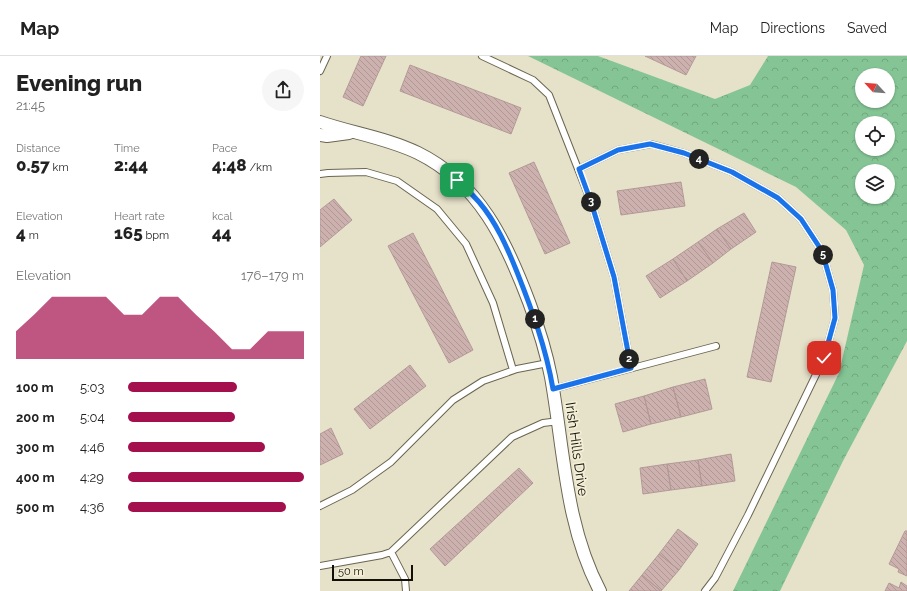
<!DOCTYPE html>
<html lang="en">
<head>
<meta charset="utf-8">
<style>
	body { margin:0; font-family:Raleway,sans-serif; background:#f6f6f6; color:#222; height:100vh; display:flex; flex-direction:column; font-size:15px; white-space:nowrap }
	* { box-sizing:border-box; margin:0 }
	p { font-size:13px; color:#767676 }
	.icon { flex:none; width:22px; height:22px; fill:none; stroke:currentColor; stroke-width:2; stroke-linecap:round; stroke-linejoin:round }
	.map { position:relative; flex:1; overflow:hidden }
	.panel { display:flex; flex-direction:column; background:#fff; width:320px }
	.panel>* { flex:none }
	.needle { width:26px; rotate:296deg }
	.fabs { position:absolute; left:535px; top:12px; display:grid; gap:8px }
	.fabs a { display:grid; place-items:center; width:40px; height:40px; border-radius:50%; background:#fff; box-shadow:0 1px 3px #0004; font-size:20px }
	.scale { position:absolute; left:12px; bottom:10px; width:81px; box-sizing:border-box; padding-left:4px; border:2px solid #121008; border-top:0; font-size:11px; line-height:14px; white-space:nowrap; color:#121008; -webkit-text-stroke:3px #f3eed6; paint-order:stroke }
	.pin { position:absolute; display:grid; place-items:center; width:34px; height:34px; color:#fff; margin:-17px; border-radius:8px; box-shadow:0 2px 6px #0006 }
	.km { position:absolute; width:20px; height:20px; margin:-10px; border-radius:50%; background:#222; color:#fff; font-size:11px; line-height:20px; text-align:center }
	.round { display:grid; place-items:center; flex:none; width:42px; height:42px; border-radius:21px; background:#f6f6f6 }
	.summary { display:flex; align-items:center; justify-content:space-between; height:68px; padding:0 16px }
	h1 { font-size:22px; font-weight:800; line-height:30px }
	.figures { display:grid; grid-template-columns:repeat(3,1fr); gap:6px; height:68px; padding:4px 16px }
	.figures div { display:grid; align-content:center }
	.figures b { font-size:17px; font-weight:800 }
	.figures small { font-size:11px; font-weight:400 }
	.figures p { font-size:11px }
	.chart { height:112px; padding:8px 16px }
	.chart p { display:flex; justify-content:space-between }
	.chart svg { width:100%; height:72px; margin-top:4px; fill:#a40f4d; opacity:.7 }
	ul { padding:0 16px; list-style:none; font-size:13px }
	li { display:grid; grid-template-columns:64px 48px 1fr; align-items:center; height:30px }
	li i { height:10px; border-radius:5px; background:#a40f4d }
	header { display:flex; align-items:center; gap:24px; box-sizing:border-box; height:56px; padding:0 20px; background:#fff; border-bottom:1px solid #e0e0e0 }
	header strong { font-size:19px }
	nav { display:flex; gap:22px; margin-inline-start:auto; font-size:14px }
	main { display:flex; flex:1; min-height:0 }
	.map>svg:first-child { display:block }
	.forest { fill:url(#forest-crowns); fill-rule:evenodd }
	.building { fill:url(#building-back-hatch); stroke:#b39996 }
	.lines { fill:none; stroke-linecap:round; stroke-linejoin:round }
	.service-casing { stroke:#6a6551; stroke-width:8 }
	.minor-casing { stroke:#6a6551; stroke-width:14 }
	.service { stroke:#fff; stroke-width:6 }
	.minor { stroke:#fff; stroke-width:12 }
	.route-casing { stroke:#fff; stroke-width:8 }
	.route { stroke:#1a73e8; stroke-width:5 }
	.labels { text-anchor:middle; dominant-baseline:central; stroke-width:3.5; stroke-linejoin:round; paint-order:stroke }
	.street-label { font-size:14px; fill:#121008; stroke:#f3eed6 }
</style>
</head>
<body>
<header>
<strong>Map</strong>
<nav><a>Map</a><a>Directions</a><a>Saved</a></nav>
</header>
<main>
<section class="panel">
<div class="summary"><div><h1>Evening run</h1><p>21:45</p></div><a class="round"><svg class="icon" aria-label="share" viewBox="0 0 24 24"><path d="M12 15V3M7 8l5-5 5 5M5 13v7h14v-7"/></svg></a></div>
<div class="figures">
<div><p>Distance</p><b>0.57<small> km</small></b></div>
<div><p>Time</p><b>2:44</b></div>
<div><p>Pace</p><b>4:48<small> /km</small></b></div>
</div>
<div class="figures">
<div><p>Elevation</p><b>4<small> m</small></b></div>
<div><p>Heart rate</p><b>165<small> bpm</small></b></div>
<div><p>kcal</p><b>44</b></div>
</div>
<div class="chart"><p><span>Elevation</span>176–179 m</p>
<svg viewBox="0 0 160 44" preserveAspectRatio="none"><path d="M0 44V27L10 17L20 6L30 6L40 6L50 6L60 17L70 17L80 6L90 6L100 17L110 27L120 38L130 38L140 27L150 27L160 27V44z"/></svg>
</div>
<ul>
<li><b>100 m</b>5:03<i style="width:62%"></i></li>
<li><b>200 m</b>5:04<i style="width:61%"></i></li>
<li><b>300 m</b>4:46<i style="width:78%"></i></li>
<li><b>400 m</b>4:29<i style="width:100%"></i></li>
<li><b>500 m</b>4:36<i style="width:90%"></i></li>
</ul>
</section>
<div class="map">
<svg width="587" height="535" viewBox="0 0 587 535">
	<defs>
		<pattern id="forest-crowns" width="20" height="18" patternUnits="userSpaceOnUse"><rect width="20" height="18" fill="#85c595"/><path d="M2 6a3 3 0 1 1 6 0M12 15a3 3 0 1 1 6 0" fill="none" stroke="#72a87f"/></pattern>
		<pattern id="building-back-hatch" width="6" height="6" patternUnits="userSpaceOnUse"><rect width="6" height="6" fill="#cdb1af"/><path d="M-1 5l2 2M0 0l6 6M5-1l2 2" fill="none" stroke="#af9795"/></pattern>
	</defs>
	<rect width="100%" height="100%" fill="#e6e1c9"/>
	<path class="forest" d="M208,0h70l117,43 35,-14 18,-29h139v285l-64,120 -63,130h-47l106,-218 25,-108 -18,-35 -50,-43zM542,19h26v26h-26zM542,67h26v26h-26zM542,115h26v26h-26z"/>
	<path class="building" d="M41,0h25l-23,50 -20,-9z
		M325,0h51l-10,19z
		M90,9l111,43 -10,26 -111,-43z
		M214,106l36,81 -25,11 -36,-81z
		M361,126l4,24 -64,9 -4,-24z
		M14,143l18,21 -32,27v-37z
		M424,157l12,19 -25,17 -14,-20z
		M397,173l14,20 -18,14 -15,-21z
		M93,177l60,117 -24,13 -61,-117z
		M378,186l15,21 -26,18 -14,-22z
		M353,203l14,22 -27,17 -14,-22z
		M452,206l24,5 -25,115 -24,-5z
		M90,309l16,21 -56,43 -16,-20z
		M385,323l7,30 -31,8 -8,-30z
		M353,331l8,30 -30,7 -7,-28z
		M324,340l7,28 -28,8 -8,-28z
		M11,372l12,26 -23,11v-31z
		M411,398l4,27 -33,5 -4,-26z
		M378,404l4,26 -31,4 -4,-26z
		M347,408l4,26 -28,4 -3,-26z
		M199,412l14,15 -88,83 -15,-17z
		M358,473l20,15 -19,26 -20,-16z
		M585,475h2v45l-9,-4 1,-3 -10,-5z
		M339,498l20,16 -18,21 -19,-16z
		M322,519l19,16h-32z
		M581,526l6,4v5h-22l4,-8 10,5z"/>
	<g class="lines">
		<defs>
			<path id="service" d="M162,0l51,24 16,15 42,107 23,75 17,91
				M0,15l7,-15
				M259,113l39,-19 33,-6 33,9 48,19 46,26 23,21 21,32 11,39 2,28 -11,40 -76,157 -33,63 -10,13
				M0,118l8,-1 38,-1 31,9 40,28 29,35 27,59 20,67
				M233,333l163,-43
				M0,450l32,-16 39,-28 62,-62 30,-19 34,-12 31,-6
				M71,496l14,27 1,12
				M0,510l62,-11 9,-3 121,-115 31,-14 16,-2"/>
			<path id="minor" d="M0,66c32,11 67,16 98,31 61,30 88,88 111,149 9,24 17,49 22,75 13,72 14,148 49,214
				M0,79l7,1 22,-3"/>
		</defs>
		<use href="#service" class="service-casing"/>
		<use href="#minor" class="minor-casing"/>
		<use href="#service" class="service"/>
		<use href="#minor" class="minor"/>
	</g>
	<g class="lines">
		<defs>
			<path id="route" d="M137,124c8,7 15,14 22,22 17,20 28,45 38,70 15,38 29,76 36,117l78,-21 -17,-91 -23,-75 -12,-33 39,-19 32,-6 34,9 48,19 46,26 23,21 21,32 11,39 2,28 -11,40"/>
		</defs>
		<use href="#route" class="route-casing"/>
		<use href="#route" class="route"/>
	</g>
	<g class="labels">
		<g class="street-label">
			<text transform="translate(257 393) rotate(82)">Irish Hills Drive</text>
		</g>
	</g>
</svg>
<div class="fabs">
<a><svg class="needle" viewBox="-14 -14 28 28"><path d="M0-13l5 13h-10z" fill="#e53935"/><path d="M0 13l5-13h-10z" fill="#767676"/></svg></a>
<a><svg class="icon" aria-label="locate" viewBox="0 0 24 24"><circle cx="12" cy="12" r="6"/><path d="M12 2v4M12 18v4M2 12h4M18 12h4"/></svg></a>
<a><svg class="icon" aria-label="layers" viewBox="0 0 24 24"><path d="M12 4l9 5-9 5-9-5zM3 14l9 5 9-5"/></svg></a>
</div>
<div class="scale">50 m</div>
<div class="pin" style="left:137px;top:124px;background:#1e9e55"><svg class="icon" aria-label="arrive" viewBox="0 0 24 24"><path d="M6 21V4h12l-3 4 3 4H6"/></svg></div>
<div class="pin" style="left:504px;top:302px;background:#d93025"><svg class="icon" aria-label="check" viewBox="0 0 24 24"><path d="M5 12l5 5 9-10"/></svg></div>
<b class="km" style="left:215px;top:263px">1</b>
<b class="km" style="left:309px;top:303px">2</b>
<b class="km" style="left:271px;top:146px">3</b>
<b class="km" style="left:379px;top:103px">4</b>
<b class="km" style="left:503px;top:199px">5</b>
</div>
</main>
</body>
</html>
